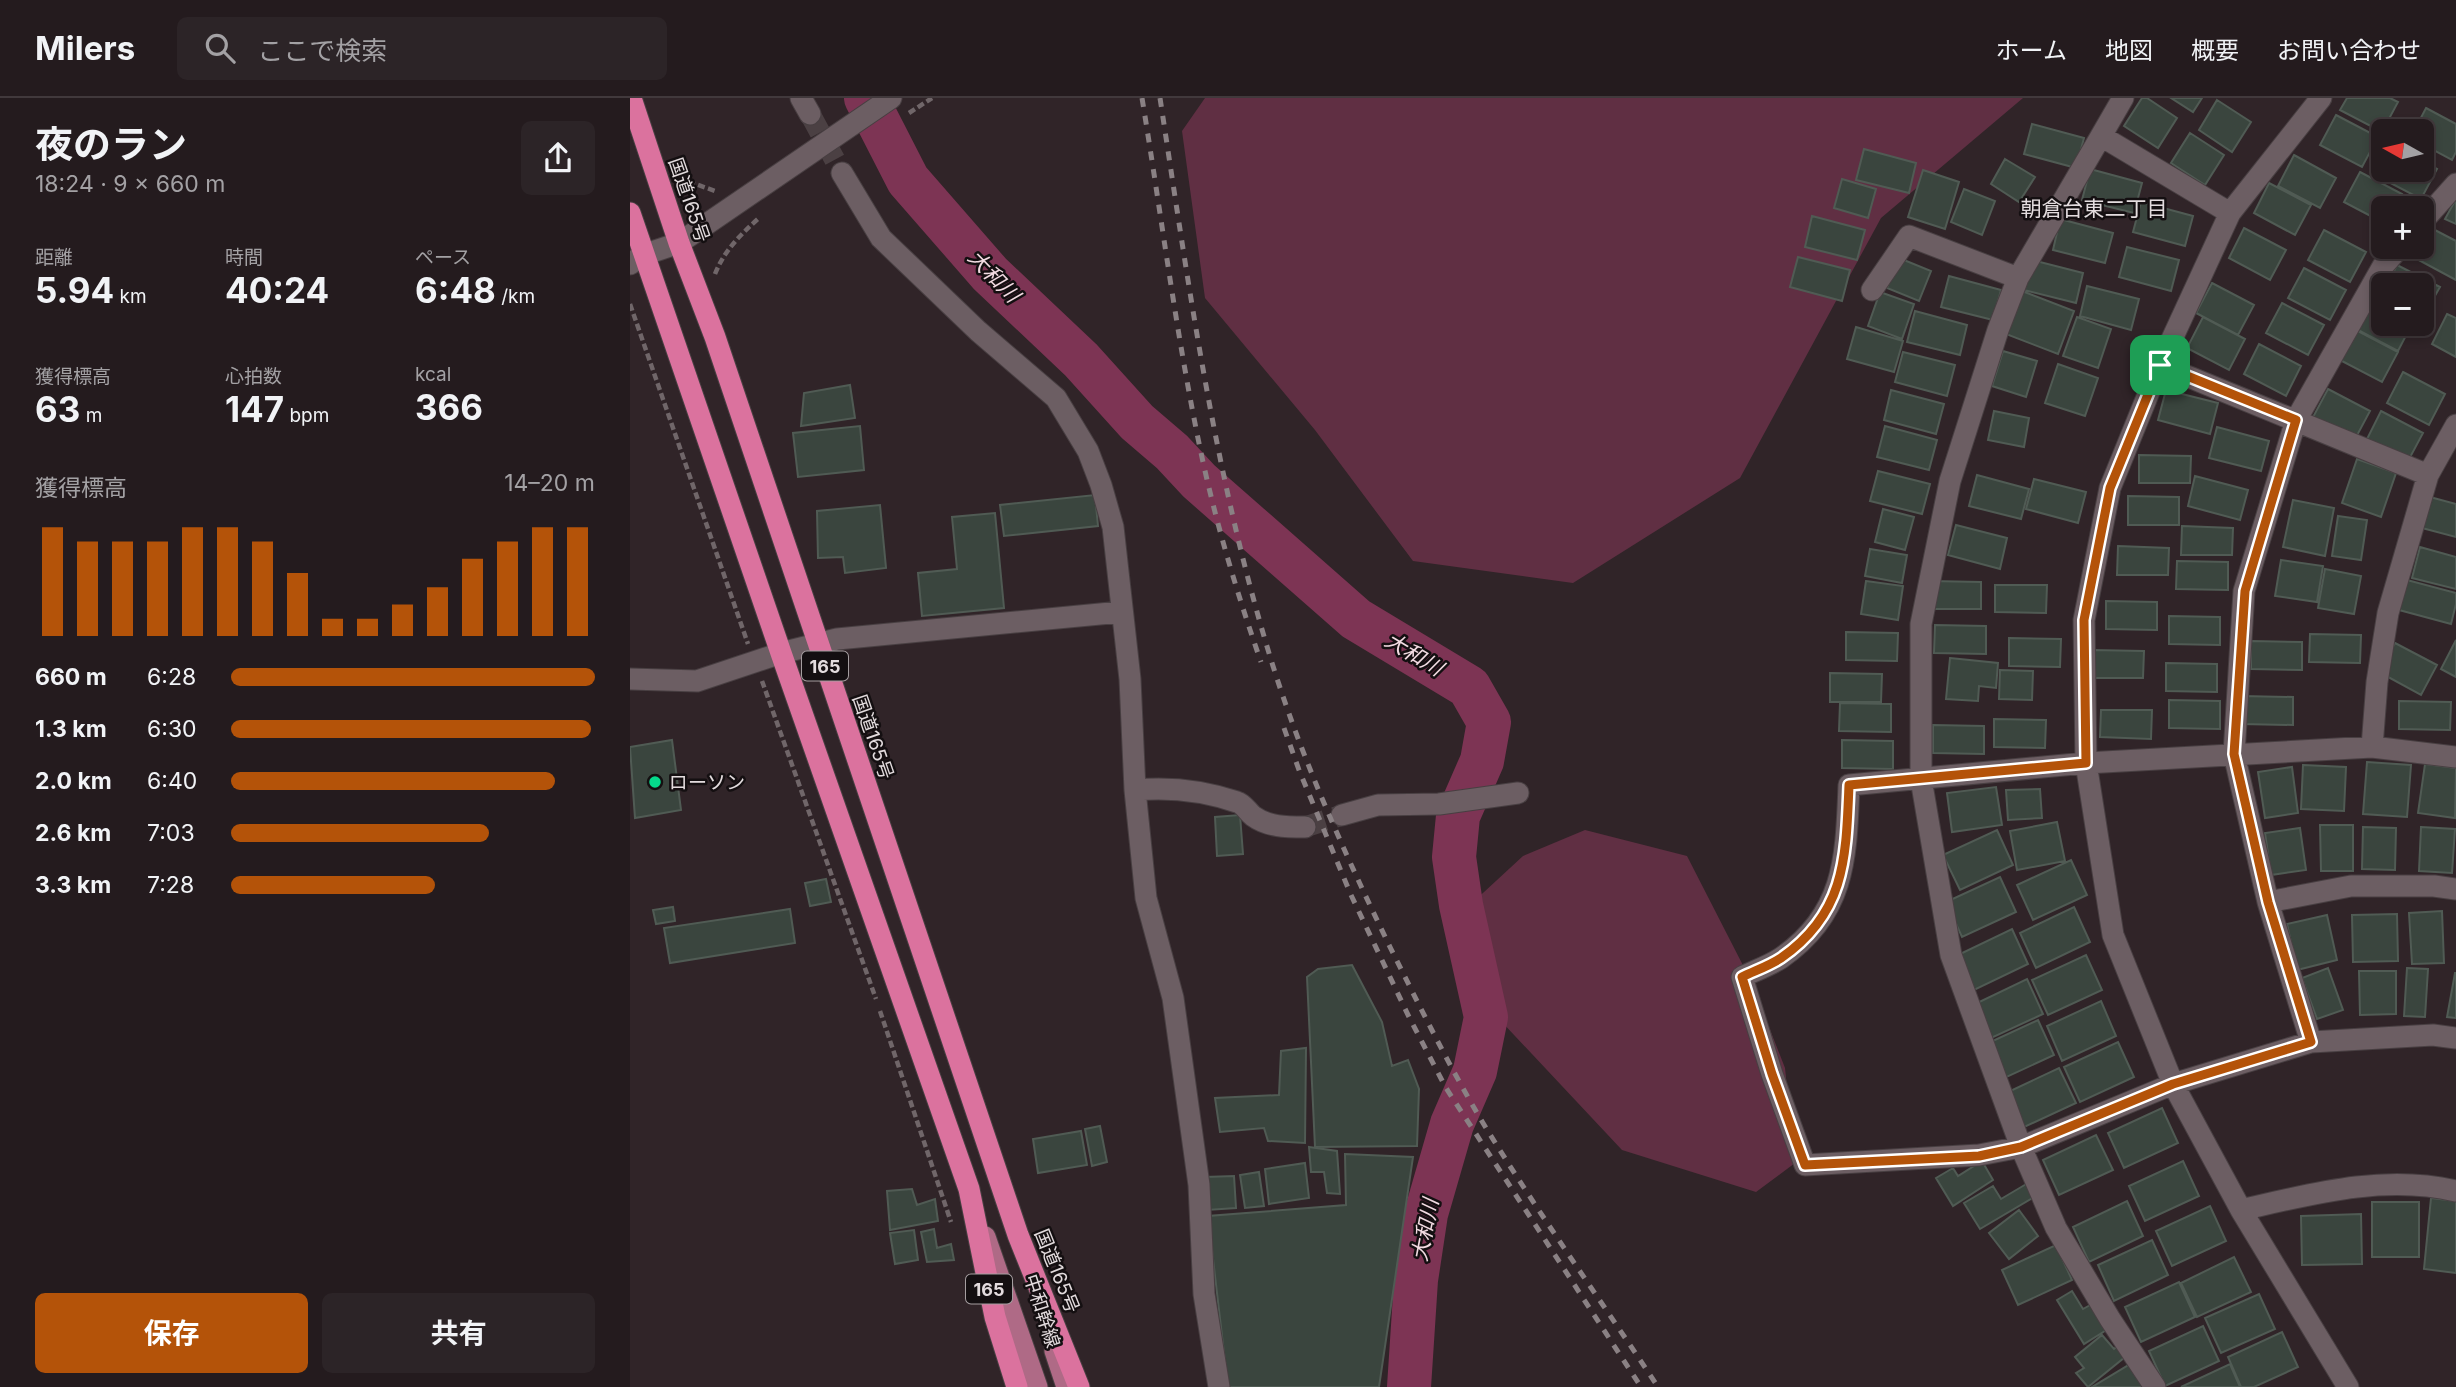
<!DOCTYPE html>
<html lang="ja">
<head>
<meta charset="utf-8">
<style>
	body { margin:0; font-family:Inter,"Noto Sans JP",sans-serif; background:#2c2427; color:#f1f3f6; height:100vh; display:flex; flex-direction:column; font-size:26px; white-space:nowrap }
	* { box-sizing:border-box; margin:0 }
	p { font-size:23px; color:#a3a1a4 }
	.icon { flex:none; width:38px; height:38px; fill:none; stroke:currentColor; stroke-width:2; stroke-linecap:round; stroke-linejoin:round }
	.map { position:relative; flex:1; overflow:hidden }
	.details { display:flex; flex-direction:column; background:#241b1e; width:630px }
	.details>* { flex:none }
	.needle { width:46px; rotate:278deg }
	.buttons { position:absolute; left:1741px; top:21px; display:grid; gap:14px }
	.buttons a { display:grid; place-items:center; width:63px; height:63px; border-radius:10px; background:#241b1e; box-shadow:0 4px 10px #0003,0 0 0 2px #41393c; font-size:35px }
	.pin { position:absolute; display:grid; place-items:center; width:60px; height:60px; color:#fff; margin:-30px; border-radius:14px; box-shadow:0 4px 10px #0006 }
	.round { display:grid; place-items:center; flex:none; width:74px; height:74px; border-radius:10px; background:#2c2427 }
	.headline { display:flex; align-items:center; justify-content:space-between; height:119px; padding:0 35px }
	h1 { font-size:38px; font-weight:700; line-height:52px }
	.metrics { display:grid; grid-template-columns:repeat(3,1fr); gap:10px; height:119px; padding:7px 35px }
	.metrics div { display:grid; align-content:center }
	.metrics b { font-size:35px; font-weight:700 }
	.metrics small { font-size:19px; font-weight:400 }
	.metrics p { font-size:19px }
	.chart { height:196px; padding:14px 35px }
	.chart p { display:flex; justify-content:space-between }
	.chart svg { width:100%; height:126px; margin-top:7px; stroke:#b45309; stroke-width:6 }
	.cta { display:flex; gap:14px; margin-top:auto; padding:14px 35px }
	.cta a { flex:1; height:80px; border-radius:10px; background:#b45309; color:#fff; font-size:28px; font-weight:700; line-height:80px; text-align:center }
	.cta a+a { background:#2c2427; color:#f1f3f6 }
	ul { padding:0 35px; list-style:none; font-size:23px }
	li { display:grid; grid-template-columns:112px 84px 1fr; align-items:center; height:52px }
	li i { height:18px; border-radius:9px; background:#b45309 }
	header { display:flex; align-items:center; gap:42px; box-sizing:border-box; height:98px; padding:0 35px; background:#241b1e; border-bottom:2px solid #41393c }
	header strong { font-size:33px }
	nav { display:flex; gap:38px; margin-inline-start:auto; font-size:24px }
	.search { width:490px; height:63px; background:#2c2427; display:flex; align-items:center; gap:18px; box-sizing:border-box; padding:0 24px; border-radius:10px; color:#a3a1a4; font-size:26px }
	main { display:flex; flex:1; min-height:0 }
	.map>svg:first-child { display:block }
	.green { fill:#602f43 }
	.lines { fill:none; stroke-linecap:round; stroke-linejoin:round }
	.river { stroke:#7d3454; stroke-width:44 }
	.building { fill:#3a453e; stroke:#505b54; stroke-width:2 }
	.minor-tunnel { stroke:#4b4043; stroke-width:21; stroke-dasharray:21 10; stroke-linecap:butt }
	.minor-casing { stroke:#483f42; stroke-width:23 }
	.major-casing { stroke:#483f42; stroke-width:23 }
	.highway-casing { stroke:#483f42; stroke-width:23 }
	.path { stroke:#706669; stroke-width:4.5; stroke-dasharray:7 3.5; stroke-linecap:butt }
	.minor { stroke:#6c5e63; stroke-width:21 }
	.major { stroke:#af6a86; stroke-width:21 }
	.highway { stroke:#db729e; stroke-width:21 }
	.rail { stroke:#8a8184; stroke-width:5; stroke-dasharray:9 9; stroke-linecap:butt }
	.route-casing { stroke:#fff; stroke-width:14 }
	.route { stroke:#b45309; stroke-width:9 }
	.poi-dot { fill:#05d98b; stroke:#140f11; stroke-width:2.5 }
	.labels { text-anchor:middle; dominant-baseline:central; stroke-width:5; stroke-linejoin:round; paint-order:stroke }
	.shield { fill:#140f11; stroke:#a59ea0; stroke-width:2 }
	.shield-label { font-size:18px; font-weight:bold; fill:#e3dcde }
	.street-label { font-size:19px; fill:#e3dcde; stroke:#140f11 }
	.poi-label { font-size:19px; fill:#e3dcde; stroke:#140f11; text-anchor:start }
	.neighbourhood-label { font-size:21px; fill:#e3dcde; stroke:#140f11 }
	.water-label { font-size:21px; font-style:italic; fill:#f2dbe2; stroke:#140f11 }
</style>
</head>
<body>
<header>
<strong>Milers</strong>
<div class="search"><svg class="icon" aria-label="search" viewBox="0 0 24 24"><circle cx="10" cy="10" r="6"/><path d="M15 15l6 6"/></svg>ここで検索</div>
<nav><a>ホーム</a><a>地図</a><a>概要</a><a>お問い合わせ</a></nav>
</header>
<main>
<section class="details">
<div class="headline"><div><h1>夜のラン</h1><p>18:24 · 9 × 660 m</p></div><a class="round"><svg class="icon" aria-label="share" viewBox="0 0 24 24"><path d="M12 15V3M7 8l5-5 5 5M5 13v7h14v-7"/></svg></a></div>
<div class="metrics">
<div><p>距離</p><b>5.94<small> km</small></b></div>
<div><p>時間</p><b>40:24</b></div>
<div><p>ペース</p><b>6:48<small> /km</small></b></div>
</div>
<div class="metrics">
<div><p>獲得標高</p><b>63<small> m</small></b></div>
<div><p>心拍数</p><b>147<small> bpm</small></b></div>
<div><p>kcal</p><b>366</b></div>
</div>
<div class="chart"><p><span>獲得標高</span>14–20 m</p>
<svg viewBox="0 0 160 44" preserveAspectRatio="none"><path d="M5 44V6M15 44V11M25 44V11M35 44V11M45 44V6M55 44V6M65 44V11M75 44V22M85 44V38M95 44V38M105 44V33M115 44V27M125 44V17M135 44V11M145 44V6M155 44V6"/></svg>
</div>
<ul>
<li><b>660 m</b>6:28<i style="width:100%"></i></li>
<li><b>1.3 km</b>6:30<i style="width:99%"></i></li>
<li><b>2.0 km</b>6:40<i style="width:89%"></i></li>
<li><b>2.6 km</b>7:03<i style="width:71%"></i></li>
<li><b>3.3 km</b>7:28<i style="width:56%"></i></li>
</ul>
<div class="cta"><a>保存</a><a>共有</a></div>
</section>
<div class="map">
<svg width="1826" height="1289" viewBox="0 0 1826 1289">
	<rect width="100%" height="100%" fill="#302428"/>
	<path class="green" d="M575,0h818l-142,120 -141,260 -167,105 -160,-22 -98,-131 -110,-132 -23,-167z
		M955,732l102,26 64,125 34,87 10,95 -39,29 -134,-42 -152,-162 -13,-71 66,-61z"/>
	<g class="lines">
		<path class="river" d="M236,0l42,82 82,94 91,86 56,62 35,30 27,29 157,138 113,68 20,35 -7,39 -24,55 -4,41 7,48 25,112 -11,54 -23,53 -26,90 -10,66 -7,107"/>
	</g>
	<path class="building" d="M1512,0h5l30,20 -19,30 -34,-22z
		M1541,0h31l-9,14z
		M1717,0h43l8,4 -16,30 -42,-22z
		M1587,2l34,22 -19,30 -33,-22z
		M1796,10l30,16v28l-4,8 -30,-16v-13h-8z
		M1706,17l42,22 -16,30 -42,-22z
		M1402,26l52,14 -8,30 -52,-14z
		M1560,35l34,22 -19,30 -34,-22z
		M1234,51l52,14 -7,30 -53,-13z
		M1664,57l42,23 -16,30 -42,-22z
		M1375,61l30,18 -16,25 -28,-18z
		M1792,63l15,8 -16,30 -42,-22 5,-8 38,1z
		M1460,71l52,14 -8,30 -52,-13z
		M1293,72l36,12 -14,47 -37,-12z
		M1730,74l42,22 -7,14h-11v15l-40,-21z
		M1212,81l34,10 -8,29 -34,-10z
		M1639,85l42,22 -16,30 -41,-22z
		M1334,91l31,12 -13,34 -31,-13z
		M1826,101v25l-11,-5z
		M1511,104l52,14 -8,30 -52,-14z
		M1182,118l53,14 -8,30 -52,-13z
		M1430,121l53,14 -8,30 -52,-13z
		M1614,130l42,22 -16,30 -41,-22z
		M1801,130l25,13v39l-41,-22z
		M1694,132l42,22 -16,30 -42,-22z
		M1497,149l52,13 -8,31 -52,-14z
		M1168,159l52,13 -8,31 -52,-14z
		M1269,160l32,13 -12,30 -32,-13z
		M1402,162l51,13 -7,30 -52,-13z
		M1767,167l43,22 -17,30 -1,-32h-35z
		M1674,170l42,22 -16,30 -42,-22z
		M1319,178l52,14 -8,30 -52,-13z
		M1582,185l42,22 -16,30 -42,-22z
		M1457,188l52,13 -8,31 -51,-14z
		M1392,193l52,20 -16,43 -52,-20z
		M1250,194l34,12 -12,35 -34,-13z
		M1741,202l13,7v17h28l-14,27 -42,-22z
		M1652,205l42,22 -16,30 -42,-22z
		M1285,213l52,14 -7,30 -53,-13z
		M1817,216l9,4v39l-24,-13z
		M1447,219l34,12 -13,39 -35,-12z
		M1573,219l42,22 -16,31 -42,-22z
		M1226,229l47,14 -9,31 -47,-13z
		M1726,232l42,22 -16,30 -42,-22z
		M1629,246l42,22 -15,30 -42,-22z
		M1373,253l34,10 -11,36 -34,-11z
		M1273,254l52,13 -8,31 -52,-14z
		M1428,266l40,14 -13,38 -40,-13z
		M1773,274l42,22 -16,31 -42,-22z
		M220,287l5,33 -54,8 3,-33z
		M1698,291l42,22 -16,30 -42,-22z
		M1261,292l53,14 -8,30 -52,-14z
		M1536,292l52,13 -8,31 -52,-14z
		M1364,313l35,7 -5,29 -36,-7z
		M1751,313l42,22 -16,30 -41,-22z
		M230,328l4,44 -66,7 -5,-44z
		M1255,328l52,14 -8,30 -52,-13z
		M1587,329l52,14 -8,30 -52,-13z
		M1509,357l52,1 -1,27h-51z
		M1727,361l39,14 -15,44 -39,-14z
		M1248,373l52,13 -8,30 -52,-13z
		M1347,377l52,14 -8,30 -52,-13z
		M1565,378l53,14 -8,30 -52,-14z
		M1404,381l52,13 -8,31 -52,-14z
		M465,397l3,31 -94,10 -4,-31z
		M1498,398l51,1v28h-51z
		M1800,399l26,7v33l-34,-9z
		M1663,402l41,8 -9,48 -42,-9z
		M250,407l6,63 -41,5 -2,-16 -25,1 -1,-47z
		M1253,411l31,8 -9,33 -30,-8z
		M365,415l9,95 -82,8 -4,-43 39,-4 -5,-52z
		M1708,418l29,4 -6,40 -29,-4z
		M1326,427l51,13 -7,31 -52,-14z
		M1552,428l51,2 -1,27h-51z
		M1488,448l51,2 -1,27h-51z
		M1790,449l36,10v32l-44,-11z
		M1240,451l37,6 -5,28 -37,-7z
		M1651,462l42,6 -6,36 -42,-6z
		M1547,463l51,1v28l-52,-1z
		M1695,471l36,7 -7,38 -36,-6z
		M1777,482l49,13v11l-5,20 -52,-14z
		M1236,483l37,5 -5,34 -37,-6z
		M1300,483l51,1v27h-51z
		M1365,487h52l-1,28 -51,-1z
		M1476,503l51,1v28l-51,-1z
		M1539,518l51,1v28l-51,-1z
		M1305,527l51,1v28l-52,-1z
		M1216,534l52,1 -1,28 -51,-1z
		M1680,536l51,1 -1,28 -51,-1z
		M1379,540l52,1 -1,28 -51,-1z
		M1826,542v37l-15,-8z
		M1621,543l51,1v28l-51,-1z
		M1765,545l42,22 -16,30 -42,-23z
		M1462,552l52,1 -1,27h-51z
		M1320,560l48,5 -2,25 -17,-2 -1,15 -32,-2z
		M1536,565l51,1v28l-51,-1z
		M1370,572l33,1 -1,29 -33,-1z
		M1200,575l52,1 -1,28h-51z
		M1612,598l51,1v28l-52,-1z
		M1539,602l51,1v28l-51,-1z
		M1769,603l52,1 -1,28 -51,-1z
		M1210,605l51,1v28l-52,-1z
		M1471,612h51l-1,29 -51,-2z
		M1364,621l52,1 -1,28 -51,-1z
		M1303,627l51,1v28l-51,-1z
		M42,642l9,70 -46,8 -5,-71z
		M1212,642l51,1v28l-51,-1z
		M1737,664l44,3 -4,52 -44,-3z
		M1795,666l31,4 -1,50 -37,-5z
		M1673,667l43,2 -2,44 -43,-2z
		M1662,669l6,46 -33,5 -7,-46z
		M1366,689l6,38 -50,7 -5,-39z
		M1410,691l2,29 -34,2 -2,-30z
		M610,717l3,39 -26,2 -2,-39z
		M1427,724l8,39 -48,9 -7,-39z
		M1690,727h33v46h-32z
		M1733,729l33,1 -1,42 -33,-1z
		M1791,729l34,2 -3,44 -33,-2z
		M1670,730l6,42 -35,5 -6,-42z
		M1367,732l16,35 -53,25 -17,-35z
		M1441,762l16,35 -54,25 -16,-35z
		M1370,779l16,35 -54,25 -16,-35z
		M196,781l5,23 -21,4 -5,-23z
		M43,809l2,14 -19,3 -3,-14z
		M1444,809l16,35 -54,26 -16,-35z
		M160,811l5,34 -125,20 -6,-35z
		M1812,813l2,52 -32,1 -3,-51z
		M1767,816l1,47 -45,1 -1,-47z
		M1697,817l10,45 -40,10 -10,-46z
		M1382,831l16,35 -54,26 -16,-35z
		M1456,857l16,35 -54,25 -16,-35z
		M722,867l30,57 10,44 16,-6 11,29 -2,57 -102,1 -8,-170 11,-8z
		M1698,870l15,42 -26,9 -15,-41z
		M1777,870l21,1 -3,48 -21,-1z
		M1729,873h37v43l-36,1z
		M1825,875h1v45l-9,-1z
		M1397,881l16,35 -54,25 -16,-34z
		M1471,903l15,35 -54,25 -15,-35z
		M1408,922l16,35 -54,25 -16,-35z
		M1488,944l16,35 -54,25 -16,-35z
		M676,950l-1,95 -37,-2 -4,-13 -44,4 -5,-34 64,-3 2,-44z
		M1429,970l17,35 -54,25 -16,-35z
		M1532,1010l16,35 -54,25 -16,-35z
		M470,1028l7,36 -15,4 -7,-37z
		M451,1033l6,34 -49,8 -5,-34z
		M1466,1037l17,35 -54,25 -16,-35z
		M679,1049l28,4 3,43 -13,-1 -3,-21h-13z
		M715,1056l68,3 -34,230h-151l-20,-171 138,-11z
		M1352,1063l11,19 -40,26 -17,-28 17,-10 5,8z
		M1553,1063l16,35 -54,25 -16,-35z
		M675,1065l4,35 -40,6 -4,-35z
		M629,1074l5,34 -19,2 -5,-33z
		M604,1078l2,32 -29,2 -2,-33z
		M1398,1085l8,13 -56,33 -16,-26 29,-17 8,13z
		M282,1091l5,16 18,-6 3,22 -48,9 -3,-39z
		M1801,1100l25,3v72l-32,-4z
		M1497,1103l16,35 -54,26 -16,-35z
		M1742,1104h47v55h-47z
		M1580,1108l16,35 -54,25 -16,-35z
		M1389,1112l19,26 -29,23 -20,-26z
		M1731,1116l1,50 -60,1 -1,-49z
		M304,1131l3,19 14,-4 3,16 -27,2 -6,-30z
		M284,1132l4,30 -23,4 -5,-31z
		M1522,1142l16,35 -54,26 -16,-36z
		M1426,1147l16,35 -54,25 -16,-35z
		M1604,1159l17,35 -54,25 -16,-34z
		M1549,1184l16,35 -54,25 -16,-35z
		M1442,1193l11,18 9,-5 16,25 -24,15 -27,-44z
		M1629,1196l16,35 -54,24 -16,-35z
		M1573,1228l16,35 -54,25 -16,-35z
		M1652,1234l16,35 -44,20h-13l-13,-30z
		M1472,1237l12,14 8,-6 8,10 -42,34 -12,-14 8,-5 -9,-11z
		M1502,1265l14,24h-54z
		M1600,1266l10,23h-59z"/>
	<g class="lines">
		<path class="minor-tunnel" d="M180,16l32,59
			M675,729l37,-12"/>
		<defs>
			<path id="minor" d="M171,0l9,16
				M1691,0l-91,115 -70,152 -50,123 -26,132 2,143 27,172 60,149 68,126 107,177
				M1471,38l22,-38
				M212,75l39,65 97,93 78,67 32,53 13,34 12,42 17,152 5,111 11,108 27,100 26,187 5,109 15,93
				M1792,124l34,-38
				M0,166l13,-9 36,-12 212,-145
				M1242,192l37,-54 109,42
				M1530,267l268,110
				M0,581l67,2 84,-28 56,-14 284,-27
				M1742,649l5,-65 11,-69 40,-138 28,-50
				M1826,659l-84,-10 -286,16 -237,22c-3,72 -3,128 -68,173 -12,8 -27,13 -39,19l30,97 33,91 174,-10 42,-8 152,-63 138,-42 122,-7 23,3
				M505,692c33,-3 70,1 102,12 7,2 10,9 16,14 15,11 33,11 52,11
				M712,717l36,-10 61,-1 79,-11
				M1638,804l83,-16h83l22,3
				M1681,944l-43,-140 -34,-148 10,-163 52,-171 87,-154 17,-19
				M1611,1112c70,-16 143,-36 215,-19
				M1525,1289l-45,-68 -54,-91 -35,-81 -70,-192 -30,-176v-155l29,-143 48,-151 20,-52 83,-142 129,77"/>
			<path id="major" d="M355,1139l52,150
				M425,1253l12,36"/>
			<path id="highway" d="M1,0l48,145 36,94 303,898 61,152
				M0,115l151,440 188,536 26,128 22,70"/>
		</defs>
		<use href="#minor" class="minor-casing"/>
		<use href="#major" class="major-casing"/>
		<use href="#highway" class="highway-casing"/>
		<path class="path" d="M279,15l23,-15
			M50,77l7,6 28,10
			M85,176c9,-23 25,-39 44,-56
			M0,206l118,340
			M132,583l114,318
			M250,913l71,211"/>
		<use href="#minor" class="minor"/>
		<use href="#major" class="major"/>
		<use href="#highway" class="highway"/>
		<path class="rail" d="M512,0c20,121 35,244 61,364 15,68 35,134 58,200
			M530,0c28,183 53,367 106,545 31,106 77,207 125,306 29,58 58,117 92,174 55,90 117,176 175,264
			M654,630l15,42 52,125 58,122 37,71 195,299"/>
	</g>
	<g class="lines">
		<defs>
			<path id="route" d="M1530,267l136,55 -51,171 -11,163 34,148 43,140 -138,42 -152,63 -42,9 -174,9 -33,-91 -30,-97c12,-6 27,-11 39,-19 65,-45 65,-101 68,-173l237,-22 -2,-143 26,-132z"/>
		</defs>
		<use href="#route" class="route-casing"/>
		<use href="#route" class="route"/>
	</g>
	<circle class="poi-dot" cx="25" cy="684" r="7"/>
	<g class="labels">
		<g class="shield">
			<rect x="172" y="553.5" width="46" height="29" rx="5"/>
			<rect x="336" y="1176.5" width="46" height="29" rx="5"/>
		</g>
		<g class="shield-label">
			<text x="195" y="568">165</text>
			<text x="359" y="1191">165</text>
		</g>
		<g class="street-label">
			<text transform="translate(59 102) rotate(71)">国道165号</text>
			<text transform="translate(243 639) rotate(71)">国道165号</text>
			<text transform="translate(427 1173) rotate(68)">国道165号</text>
			<text transform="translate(412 1213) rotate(72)">中和幹線</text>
		</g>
		<g class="poi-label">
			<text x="39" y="684">ローソン</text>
		</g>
		<g class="neighbourhood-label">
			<text x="1464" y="110">朝倉台東二丁目</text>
		</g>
		<g class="water-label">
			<text transform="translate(364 178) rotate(46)">大和川</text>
			<text transform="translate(784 556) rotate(31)">大和川</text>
			<text transform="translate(795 1132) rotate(-79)">大和川</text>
		</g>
	</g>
</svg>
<div class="buttons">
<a><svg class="needle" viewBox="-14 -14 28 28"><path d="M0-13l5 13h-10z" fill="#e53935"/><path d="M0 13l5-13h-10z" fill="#a3a1a4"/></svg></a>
<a>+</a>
<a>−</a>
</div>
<div class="pin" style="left:1530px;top:267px;background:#1e9e55"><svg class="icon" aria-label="arrive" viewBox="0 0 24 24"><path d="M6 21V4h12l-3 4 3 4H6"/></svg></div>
</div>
</main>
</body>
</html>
